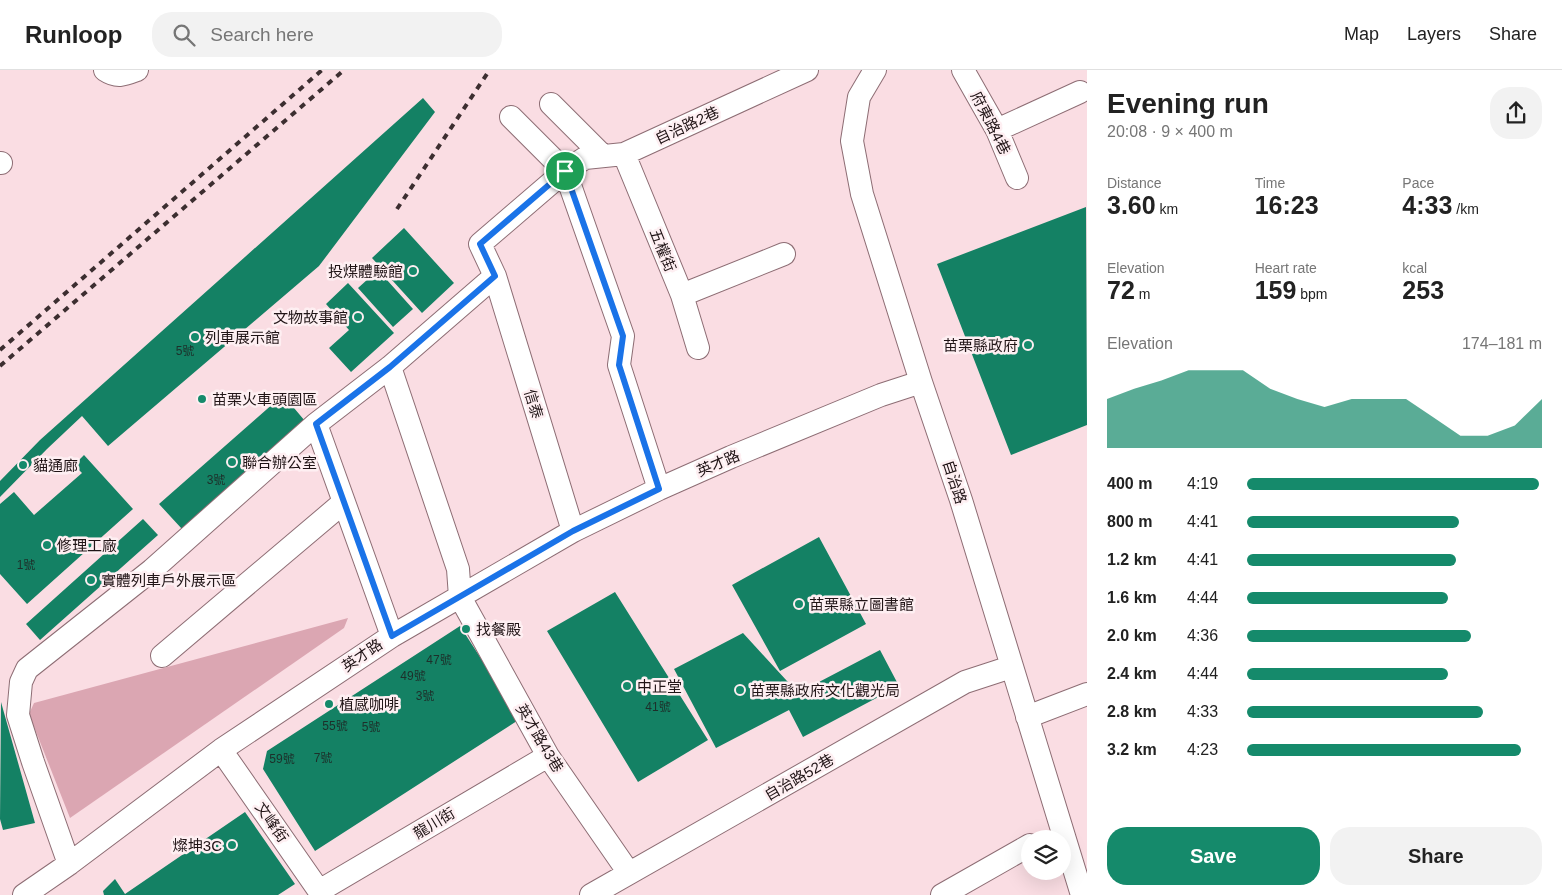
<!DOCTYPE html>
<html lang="en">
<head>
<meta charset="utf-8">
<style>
	body { margin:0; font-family:Helvetica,"Noto Sans TC",sans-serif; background:#f2f2f2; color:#222; height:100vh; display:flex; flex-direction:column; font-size:19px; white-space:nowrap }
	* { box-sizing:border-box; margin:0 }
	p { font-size:16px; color:#767676 }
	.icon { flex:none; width:28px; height:28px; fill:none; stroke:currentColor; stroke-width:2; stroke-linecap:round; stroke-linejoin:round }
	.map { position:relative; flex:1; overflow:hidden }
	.drawer { display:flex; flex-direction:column; background:#fff; width:475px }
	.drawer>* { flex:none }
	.fabs { position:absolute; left:1021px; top:760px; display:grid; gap:10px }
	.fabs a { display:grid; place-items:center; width:50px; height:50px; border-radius:50%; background:#fff; box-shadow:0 5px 20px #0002; font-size:25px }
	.pin { position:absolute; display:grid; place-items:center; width:42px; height:42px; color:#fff; margin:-21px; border:2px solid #fff; border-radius:50%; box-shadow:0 1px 5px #0007 }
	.round { display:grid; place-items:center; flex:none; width:52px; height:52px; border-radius:20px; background:#f2f2f2 }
	.summary { display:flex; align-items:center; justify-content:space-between; height:85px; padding:0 20px }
	h1 { font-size:28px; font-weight:700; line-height:38px }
	.figures { display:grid; grid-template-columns:repeat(3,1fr); gap:8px; height:85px; padding:5px 20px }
	.figures div { display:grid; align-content:center }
	.figures b { font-size:25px; font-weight:700 }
	.figures small { font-size:14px; font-weight:400 }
	.figures p { font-size:14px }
	.chart { height:140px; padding:10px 20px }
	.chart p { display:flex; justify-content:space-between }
	.chart svg { width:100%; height:90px; margin-top:5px; fill:#158a6b; opacity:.7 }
	.action { display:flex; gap:10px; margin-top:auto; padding:10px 20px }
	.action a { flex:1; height:58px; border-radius:20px; background:#158a6b; color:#fff; font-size:20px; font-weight:700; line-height:58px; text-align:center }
	.action a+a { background:#f2f2f2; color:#222 }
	ul { padding:0 20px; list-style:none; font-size:16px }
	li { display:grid; grid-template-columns:80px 60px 1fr; align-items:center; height:38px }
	li i { height:12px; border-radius:6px; background:#158a6b }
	header { display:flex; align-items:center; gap:30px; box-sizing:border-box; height:70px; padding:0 25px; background:#fff; border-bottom:1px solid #e0e0e0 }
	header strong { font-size:24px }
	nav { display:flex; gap:28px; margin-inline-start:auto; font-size:18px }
	.search { width:350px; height:45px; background:#f2f2f2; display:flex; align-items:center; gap:12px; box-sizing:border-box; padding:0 18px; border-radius:20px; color:#767676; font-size:19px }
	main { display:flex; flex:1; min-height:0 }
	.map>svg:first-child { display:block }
	.green { fill:#dba6b2 }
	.building { fill:#148164 }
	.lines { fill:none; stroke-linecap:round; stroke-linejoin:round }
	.minor-casing { stroke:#8d6d74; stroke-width:24 }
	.minor { stroke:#fff; stroke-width:22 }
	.rail { stroke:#3c2e30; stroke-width:4; stroke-dasharray:6 6; stroke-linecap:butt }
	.route-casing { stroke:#fff; stroke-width:10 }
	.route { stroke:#1a73e8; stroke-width:6 }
	.poi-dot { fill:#158a6b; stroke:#feeff2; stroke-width:2 }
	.labels { text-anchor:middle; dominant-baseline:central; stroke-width:5; stroke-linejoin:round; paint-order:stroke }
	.number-label { font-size:12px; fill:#1d2f2a }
	.street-label { font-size:15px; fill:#201416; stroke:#feeff2 }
	.poi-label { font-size:15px; fill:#201416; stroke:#feeff2; text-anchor:start }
</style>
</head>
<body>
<header>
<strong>Runloop</strong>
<div class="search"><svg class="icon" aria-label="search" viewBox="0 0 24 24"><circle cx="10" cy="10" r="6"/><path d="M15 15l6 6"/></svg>Search here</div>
<nav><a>Map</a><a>Layers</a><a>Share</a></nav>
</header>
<main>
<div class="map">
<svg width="1087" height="825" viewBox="0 0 1087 825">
	<rect width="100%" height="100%" fill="#fadde3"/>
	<path class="green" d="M348,548l-4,10 -274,190 -41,-104 5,-11z"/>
	<path class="building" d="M423,28l12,14 -116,154 -211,180 -26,-30 -35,33 -47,48v-16l40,-41z
		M1086,137l1,218 -76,30 -74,-191z
		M404,158l50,55 -32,30 -50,-55z
		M378,200l35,39 -20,18 -35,-39z
		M348,213l46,50 -43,39 -22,-24 20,-18 -23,-26z
		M283,325l22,26 -123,108 -23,-25z
		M84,385l49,54 -106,95 -27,-30v-70l14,-12 20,23 48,-42 -8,-8z
		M143,449l15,16 -118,105 -14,-16z
		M819,467l47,87 -86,47 -48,-86z
		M615,522l93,148 -70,42 -91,-151z
		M460,556l60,93 -205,132 -52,-82 4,-18z
		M743,563l55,60 82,-43 19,36 -96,51 -14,-27 -73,38 -42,-79z
		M1,632l34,121 -32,7 -3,-11z
		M245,742l50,72 -17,11h-174l-1,-4 12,-12 10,15z"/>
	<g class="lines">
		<defs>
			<path id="minor" d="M105,0c12,8 19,5 32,0
				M875,0l-16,27 -7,44 10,53 59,188 40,118 121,395
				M963,0l34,60 20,48
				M551,34l52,52
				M511,47l54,54 58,165 -4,29 40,124
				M997,60l83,-38
				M624,84l58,141 16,53
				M0,93h1
				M682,225l102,-41
				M390,297l68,202 2,28 88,159 81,117
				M316,354l76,212
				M573,461l-78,-255 -15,-32 85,-73 20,-13 39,-4 183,-84
				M162,586l182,-154
				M1027,647l60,-23
				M221,680l101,145
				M69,794l-36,-102 -15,-47 3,-33 6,-13 125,-99 164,-146 74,-57 105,-91
				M319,821l229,-135
				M24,825l45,-31 152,-114 171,-114 181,-105 86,-42 72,-32 150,-62 40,-13
				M591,825l374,-213 46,-15
				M942,825l88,-50"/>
		</defs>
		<use href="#minor" class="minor-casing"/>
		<use href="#minor" class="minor"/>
		<path class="rail" d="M397,139l92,-138
			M0,280l322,-280
			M0,296l344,-296"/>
	</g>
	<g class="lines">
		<defs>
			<path id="route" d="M565,101l58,165 -4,29 40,124 -86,42 -181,105 -76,-212 74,-57 105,-91 -15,-32z"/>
		</defs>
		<use href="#route" class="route-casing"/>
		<use href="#route" class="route"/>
	</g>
	<g class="poi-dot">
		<circle cx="413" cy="201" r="5"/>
		<circle cx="358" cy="247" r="5"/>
		<circle cx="195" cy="267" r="5"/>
		<circle cx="1028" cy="275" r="5"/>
		<circle cx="202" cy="329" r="5"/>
		<circle cx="232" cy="392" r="5"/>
		<circle cx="23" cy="395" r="5"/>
		<circle cx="47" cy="475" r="5"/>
		<circle cx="91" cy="510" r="5"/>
		<circle cx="799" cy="534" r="5"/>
		<circle cx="466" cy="559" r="5"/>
		<circle cx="627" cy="616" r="5"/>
		<circle cx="740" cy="620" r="5"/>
		<circle cx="329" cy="634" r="5"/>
		<circle cx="232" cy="775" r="5"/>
	</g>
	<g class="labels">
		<g class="number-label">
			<text x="185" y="281">5號</text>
			<text x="216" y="410">3號</text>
			<text x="26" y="495">1號</text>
			<text x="439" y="590">47號</text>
			<text x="413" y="606">49號</text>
			<text x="425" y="626">3號</text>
			<text x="658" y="637">41號</text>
			<text x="335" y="656">55號</text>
			<text x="371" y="657">5號</text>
			<text x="323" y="688">7號</text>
			<text x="282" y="689">59號</text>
		</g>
		<g class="street-label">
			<text transform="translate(991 53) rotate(63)">府東路4巷</text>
			<text transform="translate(687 55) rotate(-25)">自治路2巷</text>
			<text transform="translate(663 180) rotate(68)">五權街</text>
			<text transform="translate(534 334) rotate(73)">信泰</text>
			<text transform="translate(718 393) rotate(-23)">英才路</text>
			<text transform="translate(955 412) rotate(72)">自治路</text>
			<text transform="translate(362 585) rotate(-34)">英才路</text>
			<text transform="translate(540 668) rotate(59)">英才路43巷</text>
			<text transform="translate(799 707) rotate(-30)">自治路52巷</text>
			<text transform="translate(272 752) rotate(55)">文峰街</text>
			<text transform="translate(434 753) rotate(-31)">龍川街</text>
		</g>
		<g class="poi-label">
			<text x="403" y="201" text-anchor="end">投煤體驗館</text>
			<text x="348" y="247" text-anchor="end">文物故事館</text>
			<text x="205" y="267">列車展示館</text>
			<text x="1018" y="275" text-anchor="end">苗栗縣政府</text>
			<text x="212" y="329">苗栗火車頭園區</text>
			<text x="242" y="392">聯合辦公室</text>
			<text x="33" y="395">貓通廊</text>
			<text x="57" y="475">修理工廠</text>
			<text x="101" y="510">實體列車戶外展示區</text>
			<text x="809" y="534">苗栗縣立圖書館</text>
			<text x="476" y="559">找餐殿</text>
			<text x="637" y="616">中正堂</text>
			<text x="750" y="620">苗栗縣政府文化觀光局</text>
			<text x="339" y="634">植感咖啡</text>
			<text x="222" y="775" text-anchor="end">燦坤3C</text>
		</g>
	</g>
</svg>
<div class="fabs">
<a><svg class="icon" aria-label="layers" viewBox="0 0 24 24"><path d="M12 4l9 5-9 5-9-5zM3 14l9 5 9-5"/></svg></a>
</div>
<div class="pin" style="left:565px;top:101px;background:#1e9e55"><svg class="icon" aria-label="arrive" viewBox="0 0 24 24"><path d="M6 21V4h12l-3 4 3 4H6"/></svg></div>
</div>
<section class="drawer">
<div class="summary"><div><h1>Evening run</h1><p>20:08 · 9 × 400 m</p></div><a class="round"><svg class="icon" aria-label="share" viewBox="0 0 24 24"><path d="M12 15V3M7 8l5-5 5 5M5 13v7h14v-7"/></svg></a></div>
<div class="figures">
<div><p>Distance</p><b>3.60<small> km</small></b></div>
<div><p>Time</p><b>16:23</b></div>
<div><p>Pace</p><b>4:33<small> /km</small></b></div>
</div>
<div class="figures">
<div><p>Elevation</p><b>72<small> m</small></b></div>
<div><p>Heart rate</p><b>159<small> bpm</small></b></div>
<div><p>kcal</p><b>253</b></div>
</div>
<div class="chart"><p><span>Elevation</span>174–181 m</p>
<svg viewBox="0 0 160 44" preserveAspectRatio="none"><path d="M0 44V20L10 15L20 11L30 6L40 6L50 6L60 15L70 20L80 24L90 20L100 20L110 20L120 29L130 38L140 38L150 33L160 20V44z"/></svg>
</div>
<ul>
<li><b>400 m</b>4:19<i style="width:99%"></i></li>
<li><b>800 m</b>4:41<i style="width:72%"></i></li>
<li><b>1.2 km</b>4:41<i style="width:71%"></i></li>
<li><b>1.6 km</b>4:44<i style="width:68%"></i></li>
<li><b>2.0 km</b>4:36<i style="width:76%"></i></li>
<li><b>2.4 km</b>4:44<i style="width:68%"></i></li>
<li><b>2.8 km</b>4:33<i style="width:80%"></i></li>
<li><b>3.2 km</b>4:23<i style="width:93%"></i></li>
</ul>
<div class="action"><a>Save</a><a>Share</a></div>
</section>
</main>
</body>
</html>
